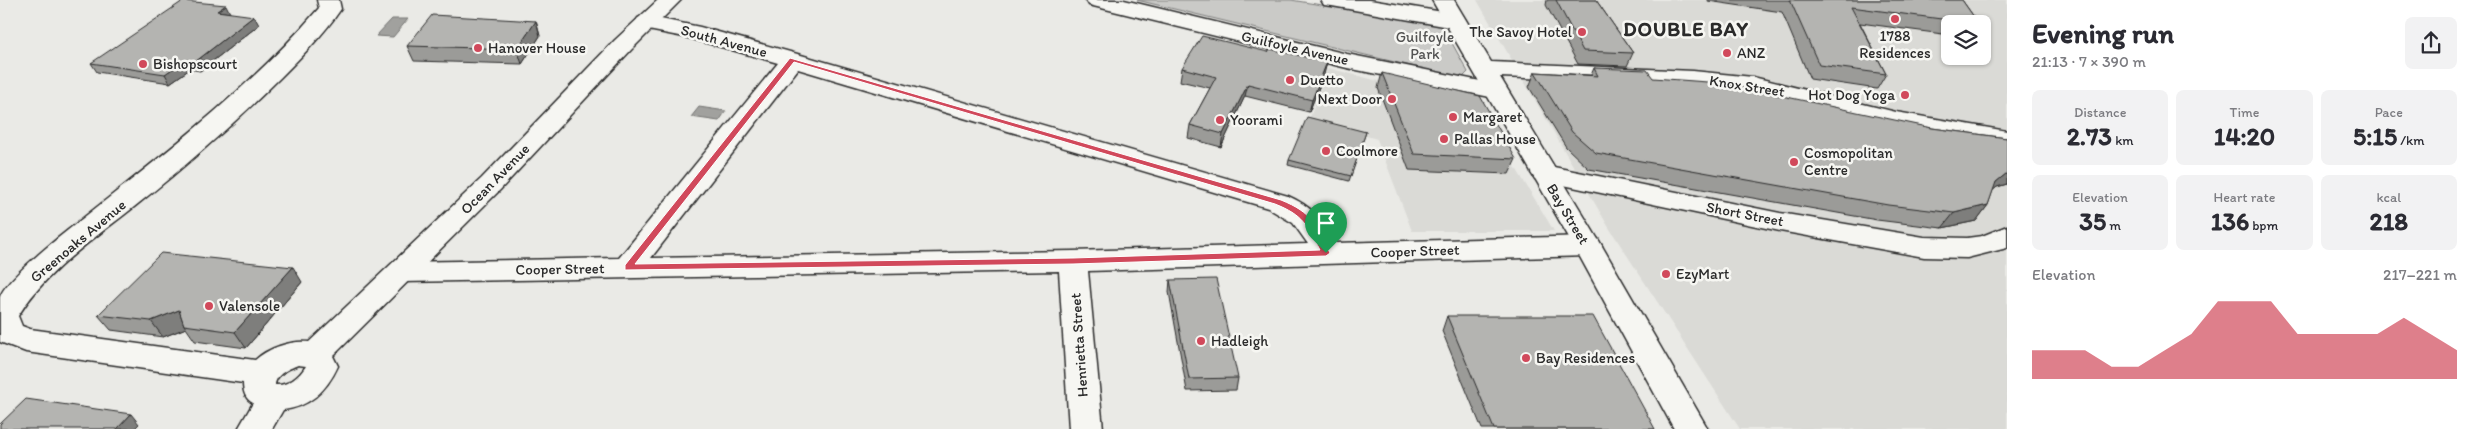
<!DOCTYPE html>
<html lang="en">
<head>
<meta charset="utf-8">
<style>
	body { margin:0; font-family:Itim,sans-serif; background:#f2f2f3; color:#2b2b33; height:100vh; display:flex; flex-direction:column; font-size:19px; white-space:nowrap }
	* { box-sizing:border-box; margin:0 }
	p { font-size:16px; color:#7c7c81 }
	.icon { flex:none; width:28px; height:28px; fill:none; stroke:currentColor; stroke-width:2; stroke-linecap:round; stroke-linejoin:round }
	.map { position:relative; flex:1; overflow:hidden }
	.side { display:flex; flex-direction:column; background:#fff; width:475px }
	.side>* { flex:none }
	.buttons { position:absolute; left:1941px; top:15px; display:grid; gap:10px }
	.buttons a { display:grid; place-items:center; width:50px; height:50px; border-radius:8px; background:#fff; box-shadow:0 1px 4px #0004; font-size:25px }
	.pin { position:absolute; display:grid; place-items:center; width:42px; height:42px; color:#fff; margin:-51px -21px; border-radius:50% 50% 50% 0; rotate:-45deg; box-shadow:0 0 5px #0007 }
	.pin .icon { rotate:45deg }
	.round { display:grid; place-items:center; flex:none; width:52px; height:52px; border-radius:8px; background:#f2f2f3 }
	.overview { display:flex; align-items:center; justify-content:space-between; height:85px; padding:0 25px }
	h1 { font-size:28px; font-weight:700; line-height:38px }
	.metrics { display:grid; grid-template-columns:repeat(3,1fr); gap:8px; height:85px; padding:5px 25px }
	.metrics div { display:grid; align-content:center; border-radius:8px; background:#f2f2f3; text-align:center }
	.metrics b { font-size:25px; font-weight:700 }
	.metrics small { font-size:14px; font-weight:400 }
	.metrics p { font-size:14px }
	.chart { height:140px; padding:10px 25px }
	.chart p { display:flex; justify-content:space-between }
	.chart svg { width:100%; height:90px; margin-top:5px; fill:#d1495b; opacity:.7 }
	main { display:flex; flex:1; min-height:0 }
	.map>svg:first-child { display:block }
	.built { fill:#dadad6; fill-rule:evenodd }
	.green { fill:#cacac7; stroke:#7a7a79 }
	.water { fill:#a1a19e; stroke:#727270 }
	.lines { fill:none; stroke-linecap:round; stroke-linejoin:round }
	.street-casing { stroke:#2b2b2b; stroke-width:3 }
	.secondary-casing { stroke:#2b2b2b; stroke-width:3 }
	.street { fill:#f6f6f2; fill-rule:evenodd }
	.secondary { fill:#f6f6f2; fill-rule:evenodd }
	.wall { fill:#9b9b98; stroke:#2b2b2b }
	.shaded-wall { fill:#7e7e7c; stroke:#2b2b2b }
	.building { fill:#b4b4b1; stroke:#2b2b2b }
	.route { fill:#d1495b; stroke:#fff; fill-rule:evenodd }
	.poi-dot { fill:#d1495b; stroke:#f6f6f2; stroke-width:2 }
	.labels { text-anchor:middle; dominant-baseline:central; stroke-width:5; stroke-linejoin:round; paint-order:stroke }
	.poi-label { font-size:15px; fill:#2b2b2b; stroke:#f6f6f2; text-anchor:start }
	.park-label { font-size:15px; fill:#535352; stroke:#f6f6f2 }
	.street-label { font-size:15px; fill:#2b2b2b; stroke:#f6f6f2 }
	.district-label { font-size:20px; font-weight:bold; letter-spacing:1px; fill:#2b2b2b; stroke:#f6f6f2 }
</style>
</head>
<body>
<main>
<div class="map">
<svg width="2007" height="429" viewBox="0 0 2007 429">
	<rect width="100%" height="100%" fill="#eaeae6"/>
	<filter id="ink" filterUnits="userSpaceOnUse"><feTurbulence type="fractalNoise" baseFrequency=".02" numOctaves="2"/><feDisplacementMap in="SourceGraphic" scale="10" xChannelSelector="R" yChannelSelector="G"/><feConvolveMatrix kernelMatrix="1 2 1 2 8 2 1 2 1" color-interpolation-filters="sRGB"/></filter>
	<g filter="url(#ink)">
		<path class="built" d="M1477,0h530v429h-267l-132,-203zM1950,24h32v32h-32z
			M1328,68l151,39 75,124h-142l-35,-92 -68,-19z"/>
		<path class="green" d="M1137,0h154l147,24 5,3 25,45 -5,5h-6z"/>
		<path class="water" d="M392,19h16l-15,18 -17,-1z
			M699,107l27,4 -7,10 -28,-4z"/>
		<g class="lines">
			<defs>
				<path id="street" d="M1086,0h38l223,54 148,30 9,2 3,5 -3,5 -9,2 -148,-30 -258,-63z
					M1321,0h49l85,14 8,2 3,5 -3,5 -8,2 -123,-22 -8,-1z
					M646,16l54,11 101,28 487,141c23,10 36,24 48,47l252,-7 10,3 4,7 -4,7 -10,3 -500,15 15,158h-34l-10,-158 -657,11 -10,-3 -5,-7 5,-7 10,-3 217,-4 159,-195 -89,-25 -51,-10 -3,-5 3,-5zM798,69l470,139 25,15 15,21 -235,7 -422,7z
					M1544,165l236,48 144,24 43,1 15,-2 25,-10v22l-40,10 -43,-1 -144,-26 -245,-52 -4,-6 4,-6z"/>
				<path id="secondary" d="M317,0h22l2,9c-17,25 -39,47 -60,68 -45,45 -93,87 -142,126 -42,34 -92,66 -121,113l4,10 8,3 225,31c13,-12 36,-20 54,-18l173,-164 133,-138 43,-40h23l-50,50 -131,140 -167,166 5,10c-11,24 -28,41 -55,44l-11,19h-34l15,-26c-8,-4 -10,-12 -10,-20l-217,-31 -26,-10c0,-14 0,-32 0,-45 4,-15 46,-49 58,-59 91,-73 185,-141 261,-230zM298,365l8,1c-7,11 -18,20 -31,19 1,-11 13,-16 23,-20z
					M1432,0h22l37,62 202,9 60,6 143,35 111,19v16l-111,-19 -143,-37 -60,-6 -193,-8 102,169 106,183h-34l-100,-183z"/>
			</defs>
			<use href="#street" class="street-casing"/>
			<use href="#secondary" class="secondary-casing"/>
			<use href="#street" class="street"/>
			<use href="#secondary" class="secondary"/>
		</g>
		<path class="wall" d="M1547,0h49l37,53 -6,13 -49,-2 -32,-59z
			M1708,0h254l17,24h-29v11l-90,-12 26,51 -9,15 -67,-10 -28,-67 -74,-11z
			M230,13l29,12 -59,46 -10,-2 -20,14 -73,-11 -6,-9z
			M536,21l4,15 -18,28 -108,-3 -7,-15z
			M1182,68l142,7 -15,37 -64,-16 -24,51 -33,-9 2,-13 20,-37 -30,-7z
			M1594,68l338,60 75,10v46l-10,3 -4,3 -5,15 -12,16 -34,7 -65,-8 -288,-51 -23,-22 -37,-60 6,-15 56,3z
			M1382,73l134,86 -7,15 -100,-4 -31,-82z
			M1366,132l-17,49 -61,-16 1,-5z
			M1170,280l68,98 -2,12 -49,1 -18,-99z
			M302,282l-56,66 -51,-7 -9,-13 -23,9 -52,-7 -13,-15z
			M1447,316l208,113h-173l-40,-98z"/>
		<path class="shaded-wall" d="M226,5l4,8 -13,-2z
			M254,16l5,9 -59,46 -5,-9z
			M536,21l4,15 -18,28 -5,-15z
			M185,60l5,9 -20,14 -5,-9z
			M1327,62l-3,13 -15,37 3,-12z
			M1248,84l-3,12 -24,51 2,-13z
			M2007,173v11l-10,3 -13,11 12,-16z
			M1988,205l-12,16 -34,7 12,-15z
			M293,267l9,15 -56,66 -11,-16z
			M179,310l5,15 2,3 -23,9 -12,-16z
			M131,414l8,10 -5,5h-17z"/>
		<path class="building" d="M1556,0h40l37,53 -50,-2z
			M1790,0h172l17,24 -128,-17 35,67 -67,-9z
			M183,1l43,4 -9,6 37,5 -59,46 -10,-2 -20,14 -74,-11z
			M432,15l104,6 -19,28 -110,-3z
			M1202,36l66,16 2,-3 57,13 -15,38 -64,-16 -25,50 -33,-9 26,-48 -34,-9z
			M1594,68l53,2 6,8 68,5 211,45 75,10v35l-11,9 -8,23 -34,8 -66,-8 -292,-52 -24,-21 -37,-60 63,4z
			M1382,73l98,23 36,63 -102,-5z
			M1307,117l59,15 -15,44 -62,-16z
			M161,253l132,14 -58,65 -51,-7 -5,-15 -28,11 -53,-6z
			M1216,279l22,99 -49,1 -19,-99z
			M1447,316h146l62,113h-161z
			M26,399l105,15 -14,15h-117v-5z"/>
	</g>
	<path class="route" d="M790,58l491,142c32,13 34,24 49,53l-4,3 -253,8 -448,6v-5zM794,62l481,142c28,11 32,21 45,46l-247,8 -438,6z"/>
	<g class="poi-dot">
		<circle cx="1895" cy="19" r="5"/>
		<circle cx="1582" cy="32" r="5"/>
		<circle cx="478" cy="48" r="5"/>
		<circle cx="1727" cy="53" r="5"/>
		<circle cx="143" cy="64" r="5"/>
		<circle cx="1290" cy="80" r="5"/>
		<circle cx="1905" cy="95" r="5"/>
		<circle cx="1392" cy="99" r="5"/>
		<circle cx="1453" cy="117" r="5"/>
		<circle cx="1220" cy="120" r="5"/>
		<circle cx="1444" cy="139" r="5"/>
		<circle cx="1326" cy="151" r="5"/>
		<circle cx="1794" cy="162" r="5"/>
		<circle cx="1666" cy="274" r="5"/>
		<circle cx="209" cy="306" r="5"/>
		<circle cx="1201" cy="341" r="5"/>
		<circle cx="1526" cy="358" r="5"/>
	</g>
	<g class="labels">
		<g class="poi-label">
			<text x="1572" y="32" text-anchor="end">The Savoy Hotel</text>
			<text x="1895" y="36" text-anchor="middle">1788<tspan x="1895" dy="17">Residences</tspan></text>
			<text x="488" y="48">Hanover House</text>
			<text x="1737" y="53">ANZ</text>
			<text x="153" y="64">Bishopscourt</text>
			<text x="1300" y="80">Duetto</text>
			<text x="1895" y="95" text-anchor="end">Hot Dog Yoga</text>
			<text x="1382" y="99" text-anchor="end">Next Door</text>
			<text x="1463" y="117">Margaret</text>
			<text x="1230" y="120">Yoorami</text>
			<text x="1454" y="139">Pallas House</text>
			<text x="1336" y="151">Coolmore</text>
			<text x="1804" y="153">Cosmopolitan<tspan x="1804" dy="17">Centre</tspan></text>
			<text x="1676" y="274">EzyMart</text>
			<text x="219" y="306">Valensole</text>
			<text x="1211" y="341">Hadleigh</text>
			<text x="1536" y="358">Bay Residences</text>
		</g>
		<g class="park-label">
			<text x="1425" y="37">Guilfoyle<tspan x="1425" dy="17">Park</tspan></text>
		</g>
		<g class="street-label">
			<text transform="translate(724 41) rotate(15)">South Avenue</text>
			<text transform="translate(1295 48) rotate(13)">Guilfoyle Avenue</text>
			<text transform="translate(1747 86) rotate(9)">Knox Street</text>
			<text transform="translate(495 179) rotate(-46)">Ocean Avenue</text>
			<text transform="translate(1568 214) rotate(59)">Bay Street</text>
			<text transform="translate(1745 214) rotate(11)">Short Street</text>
			<text transform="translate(78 241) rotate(-40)">Greenoaks Avenue</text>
			<text transform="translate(1415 251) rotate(-2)">Cooper Street</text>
			<text transform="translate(560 269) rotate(-1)">Cooper Street</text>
			<text transform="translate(1079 345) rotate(-94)">Henrietta Street</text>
		</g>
		<g class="district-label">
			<text x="1686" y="29">DOUBLE BAY</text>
		</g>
	</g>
</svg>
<div class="buttons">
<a><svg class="icon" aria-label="layers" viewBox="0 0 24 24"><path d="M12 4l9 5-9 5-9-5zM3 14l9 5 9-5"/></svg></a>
</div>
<div class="pin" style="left:1326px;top:253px;background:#1e9e55"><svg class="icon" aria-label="arrive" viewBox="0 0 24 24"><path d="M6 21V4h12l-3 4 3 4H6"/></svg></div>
</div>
<section class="side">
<div class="overview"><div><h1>Evening run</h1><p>21:13 · 7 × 390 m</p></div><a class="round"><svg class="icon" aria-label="share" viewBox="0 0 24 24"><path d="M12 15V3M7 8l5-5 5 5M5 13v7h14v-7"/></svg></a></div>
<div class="metrics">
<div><p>Distance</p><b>2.73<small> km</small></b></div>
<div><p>Time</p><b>14:20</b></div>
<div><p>Pace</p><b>5:15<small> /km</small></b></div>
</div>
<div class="metrics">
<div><p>Elevation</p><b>35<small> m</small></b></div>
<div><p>Heart rate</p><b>136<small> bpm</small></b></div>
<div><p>kcal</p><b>218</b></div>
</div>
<div class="chart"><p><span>Elevation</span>217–221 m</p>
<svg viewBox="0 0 160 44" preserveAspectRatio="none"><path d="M0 44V30L10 30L20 30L30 38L40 38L50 30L60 22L70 6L80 6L90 6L100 22L110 22L120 22L130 22L140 14L150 22L160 30V44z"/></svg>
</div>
</section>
</main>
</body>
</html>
